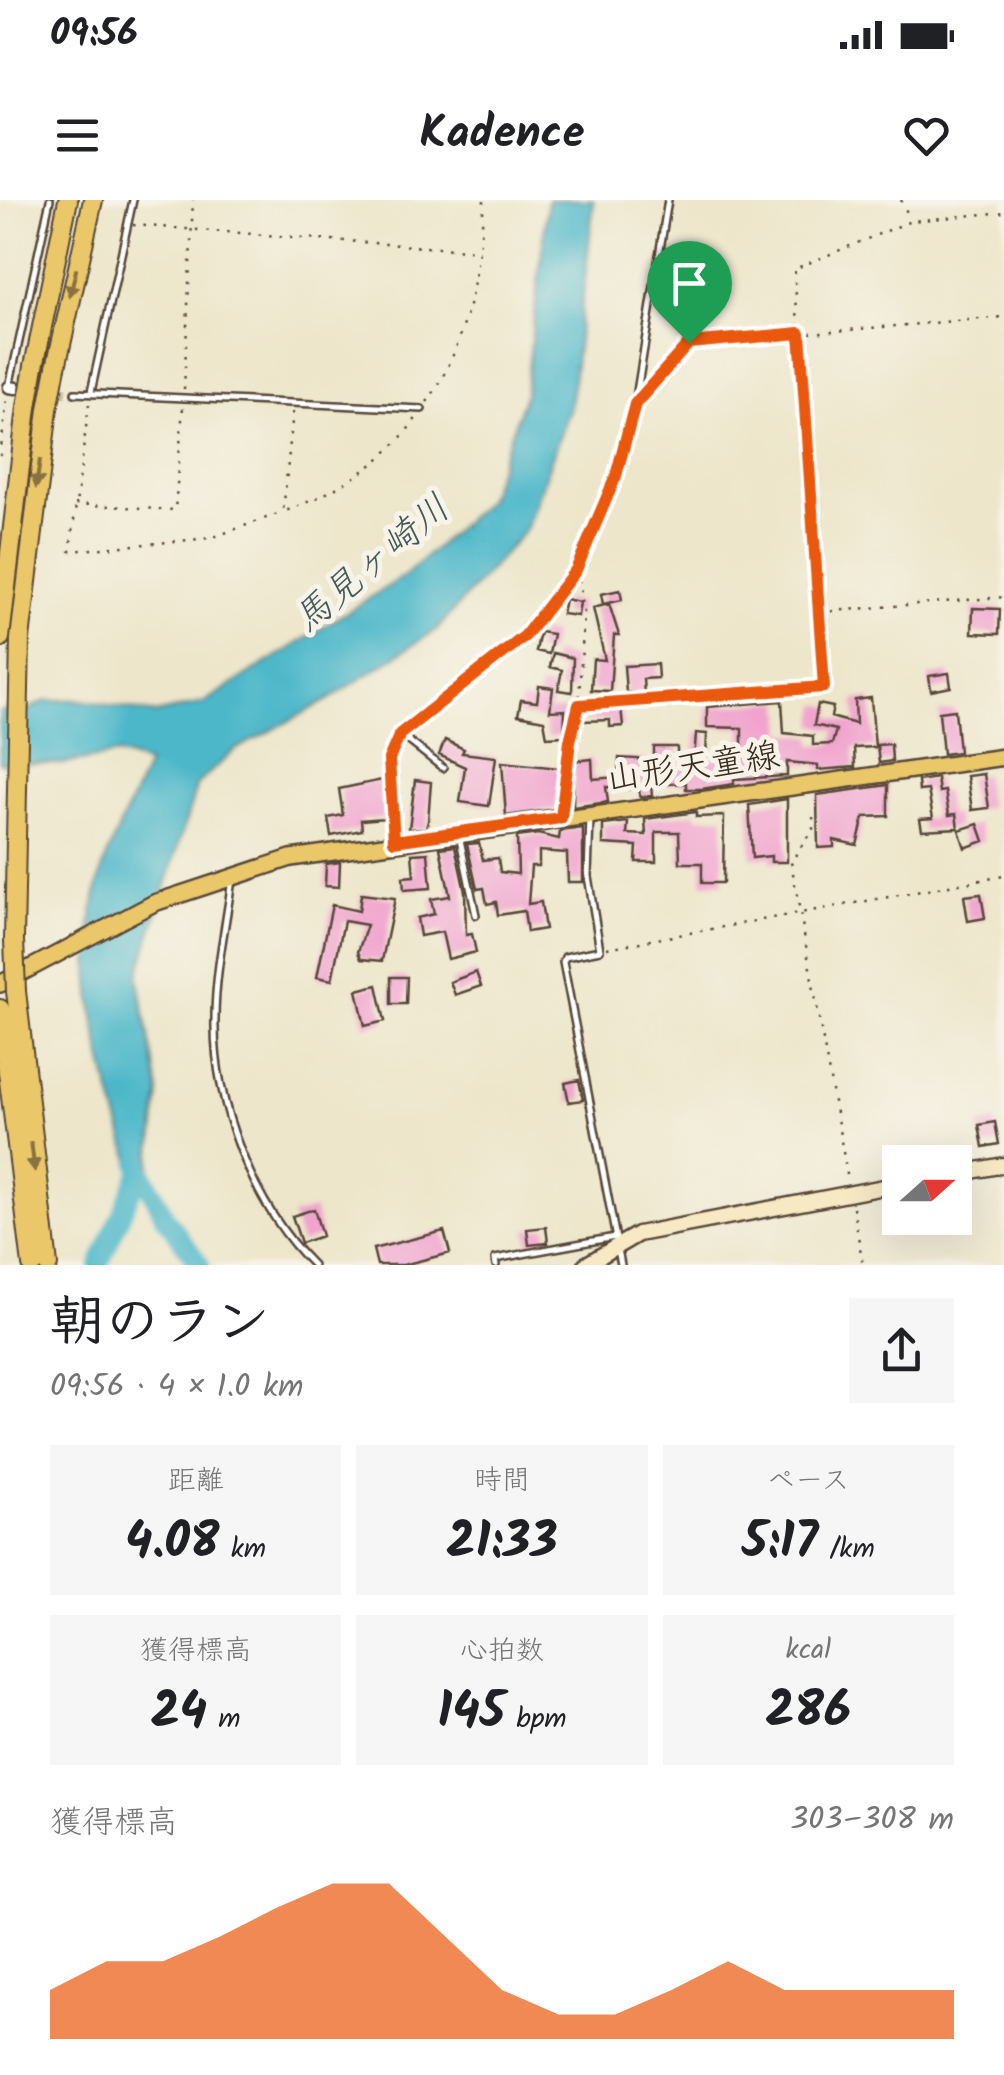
<!DOCTYPE html>
<html lang="ja">
<head>
<meta charset="utf-8">
<style>
	body { margin:0; font-family:Kalam,"Klee One",sans-serif; background:#f6f6f6; color:#202124; height:100vh; display:flex; flex-direction:column; font-size:38px; white-space:nowrap }
	* { box-sizing:border-box; margin:0 }
	p { font-size:32px; color:#757577 }
	.icon { flex:none; width:55px; height:55px; fill:none; stroke:currentColor; stroke-width:2; stroke-linecap:round; stroke-linejoin:round }
	.map { position:relative; height:1065px; overflow:hidden }
	.side { display:flex; flex-direction:column; background:#fff; flex:1 }
	.side>* { flex:none }
	.needle { width:65px; rotate:69deg }
	.buttons { position:absolute; left:882px; top:945px; display:grid; gap:20px }
	.buttons a { display:grid; place-items:center; width:90px; height:90px; border-radius:0px; background:#fff; box-shadow:0 10px 40px #0002; font-size:50px }
	.pin { position:absolute; display:grid; place-items:center; width:85px; height:85px; color:#fff; margin:-102px -42px; border-radius:50% 50% 50% 0; rotate:-45deg; box-shadow:0 0 10px #0007 }
	.pin .icon { rotate:45deg }
	.round { display:grid; place-items:center; flex:none; width:105px; height:105px; border-radius:0px; background:#f6f6f6 }
	.overview { display:flex; align-items:center; justify-content:space-between; height:170px; padding:0 50px }
	h1 { font-size:55px; font-weight:700; line-height:75px }
	.figures { display:grid; grid-template-columns:repeat(3,1fr); gap:15px; height:170px; padding:10px 50px }
	.figures div { display:grid; align-content:center; border-radius:0px; background:#f6f6f6; text-align:center }
	.figures b { font-size:50px; font-weight:700 }
	.figures small { font-size:28px; font-weight:400 }
	.figures p { font-size:28px }
	.chart { height:280px; padding:20px 50px }
	.chart p { display:flex; justify-content:space-between }
	.chart svg { width:100%; height:180px; margin-top:10px; fill:#ea580c; opacity:.7 }
	.status { display:flex; justify-content:space-between; align-items:center; height:70px; padding:0 50px; background:#fff; direction:ltr }
	.status svg { height:28px; fill:currentColor }
	header { display:flex; justify-content:space-between; align-items:center; height:130px; padding:0 50px; background:#fff; font-size:45px; font-weight:700 }
	.map>svg:first-child { display:block }
	.water { fill:#4cb7c9; stroke:#447074; stroke-width:2.5 }
	.lines { fill:none; stroke-linecap:round; stroke-linejoin:round }
	.river { stroke:#4cb7c9; stroke-width:20 }
	.building { fill:#f1a3ce }
	.street-tunnel { stroke:#c9c0a8; stroke-width:10; stroke-dasharray:10 5; stroke-linecap:butt }
	.lane-casing { stroke:#564638; stroke-width:10 }
	.street-casing { stroke:#564638; stroke-width:15 }
	.secondary-casing { stroke:#564638; stroke-width:19 }
	.primary-casing { stroke:#564638; stroke-width:20 }
	.highway-casing { stroke:#564638; stroke-width:22 }
	.path { stroke:#564638; stroke-width:2.5; stroke-dasharray:2.5 8; stroke-linecap:butt }
	.lane { stroke:#fff; stroke-width:5 }
	.street { stroke:#fff; stroke-width:10 }
	.secondary { stroke:#f7e9c3; stroke-width:14 }
	.primary { stroke:#eac769; stroke-width:15 }
	.highway { stroke:#eac769; stroke-width:18 }
	.highway-bridge-casing { stroke:#564638; stroke-width:22; stroke-linecap:butt }
	.highway-bridge { stroke:#eac769; stroke-width:18 }
	.oneway { fill:#8a7140 }
	.route-casing { stroke:#fff; stroke-width:20 }
	.route { stroke:#ea580c; stroke-width:12 }
	.labels { text-anchor:middle; dominant-baseline:central; stroke-width:10; stroke-linejoin:round; paint-order:stroke }
	.street-label { font-size:35px; fill:#3b2a1e; stroke:#f7f3e8 }
	.water-label { font-size:38px; font-style:italic; fill:#415b5a; stroke:#f7f3e8 }
</style>
</head>
<body>
<div class="status"><b>09:56</b><svg viewBox="0 0 49 12"><path d="M0 12V9h3v3zM5 12V6h3v6zM10 12V3h3v9zM15 12V0h3v12zM26 1h20v11H26zM47 4h2v5h-2z"/></svg></div>
<header><svg class="icon" aria-label="menu" viewBox="0 0 24 24"><path d="M4 6h16M4 12h16M4 18h16"/></svg>Kadence<svg class="icon" aria-label="heart" viewBox="0 0 24 24"><path d="M12 20l-8-8c-3-5 5-10 8-4 3-6 11-1 8 4z"/></svg></header>
<div class="map">
<svg width="1004" height="1065" viewBox="0 0 1004 1065">
	<rect width="100%" height="100%" fill="#f7f3e8"/>
	<filter id="ink" filterUnits="userSpaceOnUse"><feTurbulence type="fractalNoise" baseFrequency=".01" numOctaves="2"/><feDisplacementMap in="SourceGraphic" scale="20" xChannelSelector="R" yChannelSelector="G"/><feConvolveMatrix kernelMatrix="1 2 1 2 8 2 1 2 1" color-interpolation-filters="sRGB"/></filter>
	<filter id="wash" filterUnits="userSpaceOnUse"><feTurbulence type="fractalNoise" baseFrequency=".0048" numOctaves="4" result="noise"/><feDisplacementMap in="SourceGraphic" scale="40" xChannelSelector="R" yChannelSelector="G"/><feGaussianBlur stdDeviation="2.25" result="paint"/><feColorMatrix in="noise" values="0 0 0 0 0 0 0 0 0 0 0 0 0 0 0 0 0 1.4 0 .05"/><feComposite in="paint" operator="in"/></filter>
	<g filter="url(#wash)">
		<rect width="100%" height="100%" fill="#ede6ca"/>
		<path class="water" d="M548,0h46l-24,207 -44,122 -89,100 -109,71 -93,50 -38,34 -59,192 21,116 -11,93 -12,-5c-29,-103 -67,-202 -34,-310 12,-36 31,-71 46,-106l-30,-10 -56,10 -62,-1v-52h25l21,-10 30,-2 80,15 47,-11 203,-128 81,-74 38,-106z"/>
		<g class="lines">
			<path class="river" d="M138,964l27,53 35,48
				M99,1065l41,-94"/>
		</g>
		<g id="blocks">
			<path class="building" d="M620,390l2,10 -19,4 -2,-10z
				M565,399l15,3 -2,14 -16,-2z
				M609,404l10,31h-5l-4,56 -19,-1 2,-31 12,1 -12,-52z
				M973,408l27,1 -1,25 -27,-1z
				M540,432l13,2 -4,20 -13,-3z
				M553,453l20,5 -1,34 -14,-2 4,-20 -12,-3z
				M657,464l1,14 -15,1 1,15 -18,-2 -2,-26z
				M949,473l2,14 -20,4 -2,-15z
				M539,486l14,2 -3,23 15,-1 -1,26 -17,1 -3,-17 -26,-5 3,-15 16,2z
				M871,498l4,49 -21,1 1,19 -37,3v-5l-31,-3v14l-53,3v5l-33,5h-15v-6l-35,2 1,11 -12,1 -1,-7 -33,-3 2,15 -35,5 1,-46 18,-2 1,20 25,-2 1,-19 35,2v-13h23v15l17,-1 2,-28 11,1 -1,26 36,-6v-26l-35,-1v-20l75,-6 2,32 29,3v9l19,-1 4,-14 -22,-5 4,-21 15,3 -2,10 25,7 -1,-24z
				M621,507l2,19 -13,1v-7l-27,1 1,-11z
				M955,510l4,42 -16,2 -4,-42z
				M445,540l19,9 -2,4 34,4 -7,49 -29,-4 5,-35 -26,-12z
				M891,544l1,17 -13,2 -2,-18z
				M502,562l58,6 -4,41 -50,7z
				M984,574l5,34 -17,2 -5,-34z
				M937,578l2,14 6,-1 4,24 7,-1 2,14 -36,2 -2,-11 13,-1 -5,-28 -9,1 -1,-10z
				M382,580l3,38 -24,2 1,10 -31,6 -3,-18 15,-3 -4,-26z
				M415,580l16,2 -3,39 -2,7 -17,1z
				M888,585v31l-24,1 -7,28 -23,-5v7l-16,1 -1,-53z
				M787,599v63h-16v-6l-19,2 -3,-53z
				M696,612v5l28,-1 -1,67h-21v-20h-22l-1,-31h-23v30h-20l1,-16 -34,-2v-19l25,-3 -1,12 19,1 -1,-16z
				M978,624l6,17 -19,7 -6,-18z
				M583,628v54h-15l-1,-29 -28,-2v15h-8l-3,38 13,-2 4,27 -18,3 -3,-21 -26,4 -2,-13 -9,2 -3,-16 -7,1 -10,-45 12,-1 4,17 15,-2 2,14 18,2 -1,-37 21,-3 21,5 1,-8z
				M455,646l10,46 1,43 6,-1 4,18 -28,7 -6,-27 -22,4 -3,-18 17,-4 -3,-15 19,-3 -10,-48z
				M428,653l3,35 -27,2 -1,-13 11,-1 -2,-22z
				M340,662l-1,25 -14,-1 1,-22z
				M361,694l34,4 -13,63 -21,-2 -3,-7 9,-27 -23,-4 -12,59 -15,-3 15,-72 27,6z
				M981,694l4,24 -17,3 -4,-25z
				M476,772l5,14 -26,9 -5,-13z
				M391,777h16l-1,27h-15z
				M377,785l8,36 -20,5 -8,-36z
				M579,880l4,20 -14,2 -4,-19z
				M995,922l4,22 -16,3 -4,-22z
				M314,1009l8,27 -21,7 -9,-27z
				M546,1027l2,16 -19,2 -2,-16z
				M444,1031l6,22 -47,12h-26l-4,-16z"/>
		</g>
	</g>
	<g filter="url(#ink)">
		<use href="#blocks" fill-opacity="0" stroke="#564638" stroke-width="2.5"/>
		<g class="lines">
			<path class="street-tunnel" d="M26,189l49,4"/>
			<defs>
				<path id="lane" d="M9,187l41,-187
					M91,192l42,-192
					M75,193l347,16
					M400,534l43,34
					M562,615l7,-74 10,-36
					M590,618l-2,58 12,74 -35,7 -2,5 58,303
					M459,635l17,80
					M393,641l-4,-82 11,-25 125,-98 51,-67 40,-94 19,-71 33,-204
					M232,679c-6,46 -17,93 -17,139 -2,84 38,188 98,247
					M496,1065l-1,-6 120,-22"/>
				<path id="street" d="M9,187l7,1"/>
				<path id="secondary" d="M955,974l49,-9
					M585,1065l53,-31 262,-50"/>
				<path id="primary" d="M0,784l154,-81 137,-45 713,-101"/>
				<path id="highway" d="M34,166l34,-166
					M56,167l37,-167
					M0,438l27,-231
					M14,740l6,-301 28,-230
					M16,791l32,274
					M0,809l32,256"/>
			</defs>
			<use href="#lane" class="lane-casing"/>
			<use href="#street" class="street-casing"/>
			<use href="#secondary" class="secondary-casing"/>
			<use href="#primary" class="primary-casing"/>
			<use href="#highway" class="highway-casing"/>
			<path class="path" d="M901,0l9,19
				M133,25l346,26
				M184,189l9,-189
				M644,194l45,-51 315,-26
				M427,202c41,-56 52,-134 57,-202
				M89,204l-19,147 141,-13 72,-26
				M293,212l-10,100c53,-20 101,-47 134,-95
				M0,256l7,-57
				M75,304l100,6 8,-103
				M821,412l183,-15
				M579,497l5,-84 -5,-33
				M588,504l236,-17 -30,-418 117,-48 93,-9
				M813,617l1,10 -23,35 57,318
				M607,748l397,-72
				M853,1007l10,58"/>
			<use href="#lane" class="lane"/>
			<use href="#street" class="street"/>
			<use href="#secondary" class="secondary"/>
			<use href="#primary" class="primary"/>
			<use href="#highway" class="highway"/>
			<defs>
				<path id="highway-bridge" d="M27,207l7,-41
					M48,209l8,-42
					M14,740l2,51"/>
			</defs>
			<use href="#highway-bridge" class="highway-bridge-casing"/>
			<use href="#highway-bridge" class="highway-bridge"/>
		</g>
		<defs><path id="oneway-solid" d="M-6-.8H1V-3.2L6.5 0L1 3.2V.8H-6Z" transform="scale(2.5)"/></defs>
		<g class="oneway">
			<use href="#oneway-solid" transform="translate(73 83) rotate(103)"/>
			<use href="#oneway-solid" transform="translate(38 274) rotate(98)"/>
			<use href="#oneway-solid" transform="translate(33 957) rotate(83)"/>
		</g>
	</g>
	<g class="lines" filter="url(#ink)">
		<defs>
			<path id="route" d="M800,133l24,354 -245,18 -9,36 -9,77 -167,23 -5,-82 11,-25 125,-98 51,-66 40,-94 19,-72 54,-61z"/>
		</defs>
		<use href="#route" class="route-casing"/>
		<use href="#route" class="route"/>
	</g>
	<g class="labels">
		<g class="street-label">
			<text transform="translate(693 569) rotate(-8)">山形天童線</text>
		</g>
		<g class="water-label">
			<text transform="translate(373 365) rotate(-40)">馬見ヶ崎川</text>
		</g>
	</g>
</svg>
<div class="buttons">
<a><svg class="needle" viewBox="-14 -14 28 28"><path d="M0-13l5 13h-10z" fill="#e53935"/><path d="M0 13l5-13h-10z" fill="#757577"/></svg></a>
</div>
<div class="pin" style="left:689px;top:143px;background:#1e9e55"><svg class="icon" aria-label="arrive" viewBox="0 0 24 24"><path d="M6 21V4h12l-3 4 3 4H6"/></svg></div>
</div>
<section class="side">
<div class="overview"><div><h1>朝のラン</h1><p>09:56 · 4 × 1.0 km</p></div><a class="round"><svg class="icon" aria-label="share" viewBox="0 0 24 24"><path d="M12 15V3M7 8l5-5 5 5M5 13v7h14v-7"/></svg></a></div>
<div class="figures">
<div><p>距離</p><b>4.08<small> km</small></b></div>
<div><p>時間</p><b>21:33</b></div>
<div><p>ペース</p><b>5:17<small> /km</small></b></div>
</div>
<div class="figures">
<div><p>獲得標高</p><b>24<small> m</small></b></div>
<div><p>心拍数</p><b>145<small> bpm</small></b></div>
<div><p>kcal</p><b>286</b></div>
</div>
<div class="chart"><p><span>獲得標高</span>303–308 m</p>
<svg viewBox="0 0 160 44" preserveAspectRatio="none"><path d="M0 44V32L10 25L20 25L30 19L40 12L50 6L60 6L70 19L80 32L90 38L100 38L110 32L120 25L130 32L140 32L150 32L160 32V44z"/></svg>
</div>
</section>
</body>
</html>
